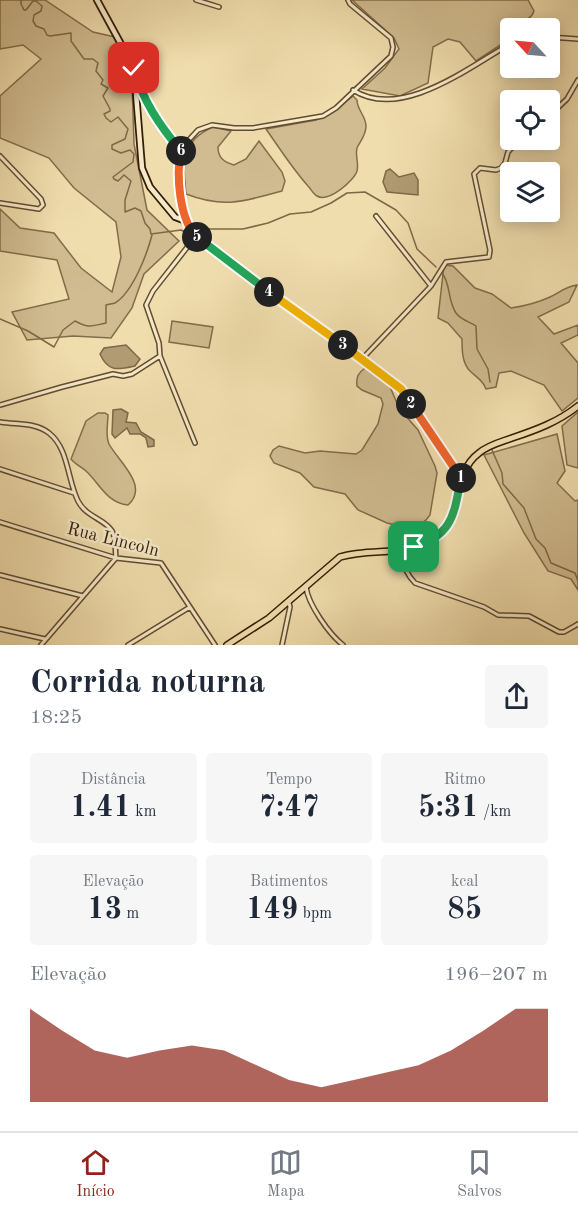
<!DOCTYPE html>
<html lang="pt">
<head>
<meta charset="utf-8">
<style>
	body { margin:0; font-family:"Old Standard TT",serif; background:#f6f6f7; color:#1f2937; height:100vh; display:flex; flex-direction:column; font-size:22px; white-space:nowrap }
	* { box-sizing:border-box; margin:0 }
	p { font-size:20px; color:#747a83 }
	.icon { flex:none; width:33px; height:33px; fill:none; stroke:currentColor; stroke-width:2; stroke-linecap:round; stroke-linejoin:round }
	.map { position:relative; height:645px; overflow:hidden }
	.details { display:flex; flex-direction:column; background:#fff; flex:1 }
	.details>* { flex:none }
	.needle { width:39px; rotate:296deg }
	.fabs { position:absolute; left:500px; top:18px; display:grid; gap:12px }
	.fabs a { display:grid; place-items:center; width:60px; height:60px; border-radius:6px; background:#fff; box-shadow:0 3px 15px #0003; font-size:30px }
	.pin { position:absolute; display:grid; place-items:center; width:51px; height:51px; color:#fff; margin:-26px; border-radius:12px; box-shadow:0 3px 9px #0006 }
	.km { position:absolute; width:30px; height:30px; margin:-15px; border-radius:50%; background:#222; color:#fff; font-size:16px; line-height:30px; text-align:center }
	.round { display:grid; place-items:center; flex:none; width:63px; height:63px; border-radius:6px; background:#f6f6f7 }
	.overview { display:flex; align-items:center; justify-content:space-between; height:102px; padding:0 30px }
	h1 { font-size:33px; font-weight:800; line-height:45px }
	.stats { display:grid; grid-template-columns:repeat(3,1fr); gap:9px; height:102px; padding:6px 30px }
	.stats div { display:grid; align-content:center; border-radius:6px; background:#f6f6f7; text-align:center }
	.stats b { font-size:30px; font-weight:800 }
	.stats small { font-size:16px; font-weight:400 }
	.stats p { font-size:16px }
	.chart { height:168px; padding:12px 30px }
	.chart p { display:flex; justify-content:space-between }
	.chart svg { width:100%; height:108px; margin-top:6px; fill:#8f2418; opacity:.7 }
	.tab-bar { display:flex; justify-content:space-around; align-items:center; height:84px; border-top:2px solid #e0e1e3; background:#fff; font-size:16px; color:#747a83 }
	.tab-bar a { display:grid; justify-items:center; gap:3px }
	.tab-bar .current { color:#8f2418 }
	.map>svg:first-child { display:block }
	.green { fill:#d0bc90; stroke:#826c4a; stroke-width:1.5 }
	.water { fill:#b09b73; stroke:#7e6846; stroke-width:1.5 }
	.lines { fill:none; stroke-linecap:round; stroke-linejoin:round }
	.stream { stroke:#7e6846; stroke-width:1.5 }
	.street-casing { stroke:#624c2e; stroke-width:6 }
	.secondary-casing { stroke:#331c03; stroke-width:8 }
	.primary-casing { stroke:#331c03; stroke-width:8 }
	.street { stroke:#f5e9ca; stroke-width:3 }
	.secondary { stroke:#f5e9ca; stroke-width:4.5 }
	.primary { stroke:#f0ddad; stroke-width:5 }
	.split-1-casing { stroke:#fff; stroke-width:12 }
	.split-2-casing { stroke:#fff; stroke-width:12 }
	.split-3-casing { stroke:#fff; stroke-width:12 }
	.split-4-casing { stroke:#fff; stroke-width:12 }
	.split-5-casing { stroke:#fff; stroke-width:12 }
	.split-6-casing { stroke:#fff; stroke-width:12 }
	.split-7-casing { stroke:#fff; stroke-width:12 }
	.split-1 { stroke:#22a559; stroke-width:8 }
	.split-2 { stroke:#f0652b; stroke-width:8 }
	.split-3 { stroke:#f5b400; stroke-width:8 }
	.split-4 { stroke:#f5b400; stroke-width:8 }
	.split-5 { stroke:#22a559; stroke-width:8 }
	.split-6 { stroke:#f0652b; stroke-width:8 }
	.split-7 { stroke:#22a559; stroke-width:8 }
	.labels { text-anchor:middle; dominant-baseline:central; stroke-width:5; stroke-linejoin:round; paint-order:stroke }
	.street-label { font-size:18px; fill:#331c03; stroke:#f5e9ca }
</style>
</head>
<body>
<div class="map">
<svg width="578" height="645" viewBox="0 0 578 645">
	<rect width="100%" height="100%" fill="#f0ddad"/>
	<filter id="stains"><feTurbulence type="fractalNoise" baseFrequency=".00333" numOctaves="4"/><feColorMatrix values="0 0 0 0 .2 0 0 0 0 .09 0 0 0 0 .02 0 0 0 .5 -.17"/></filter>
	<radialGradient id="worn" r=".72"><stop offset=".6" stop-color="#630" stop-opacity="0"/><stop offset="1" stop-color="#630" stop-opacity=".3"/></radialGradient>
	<path class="green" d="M0,0h45l48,32 22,5 13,20 4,26 2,61 13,66 32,31 -35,33 -12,34 -21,30 -38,-2 -46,4 -15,-28 57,-13 -12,-39 -57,-9v-42l20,19 34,5 27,35 31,24 9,-35 -5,-35 -42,-34 -25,-30 -49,-20v-42l41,-37 -18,-14 -23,4z
		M352,0h176l6,11c-3,9 -12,11 -21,10l-4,4 -4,17 -29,19 -16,-19 -12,-3 -15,8 -5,36 -28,13 -38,-7 23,-21 14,-19 -5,-11z
		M353,96l4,4c0,10 9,16 9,26 0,9 -5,14 -9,22 -2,7 2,15 0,23 -3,10 -29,32 -40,25 -4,-2 -6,-7 -9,-10 -16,-18 -28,-37 -42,-57l50,-9 14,-6z
		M213,127l18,4 -13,16c0,11 6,15 16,18l12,-6 13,-18 23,31 3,9 -3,10c-37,10 -57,18 -96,3 -3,-30 -6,-53 27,-67z
		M444,265l9,1 22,22 17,6 19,14c14,-2 26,-5 39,-11 9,-4 16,-11 27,-12l-8,17 -31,15 16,17 24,-9v10l-17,8 17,20v35l-16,13 -18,-26 -33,-14 -12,2 -3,14 -10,2c-3,-9 -9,-11 -16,-18 -8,-8 -8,-21 -8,-32l-14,-16 -10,-5z
		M172,321l41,6 -4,21 -40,-6z
		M365,368h6l17,14 8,19 8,13 14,16 17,36 2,7 -7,42 -4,5 -12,8h-7l-20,-5 -29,-13 -13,-16 -31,-7 -14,-14 -26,-10 -4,-7 3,-6 6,-4 26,7 15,-2 36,3 6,-4 16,-26 5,-20 -2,-6 -19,-8 -5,-4c-1,-9 1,-13 8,-18z
		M578,412v56l-11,-3 -5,-39z
		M98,413h7l3,2c0,9 -3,20 1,29 9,17 41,42 19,61 -21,-2 -28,-21 -42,-34 -5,-4 -11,-7 -15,-12l15,-38z
		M557,434l8,37 -8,12 18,18 3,-1v90l-7,-11 -23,-8 -24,-38 -40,-78z"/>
	<path class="water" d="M390,169l9,8 15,-4 4,7v15l-31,-3 -4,-10 3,-11z
		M126,345l14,14 -5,7c-18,4 -27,6 -35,-12l4,-6z
		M121,409l7,4 -2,9 10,1 5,9 13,8v6l-6,1 -2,-9 -6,-4h-10l-3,-6 -12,10 -3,-4 1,-24z"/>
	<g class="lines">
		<path class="stream" d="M21,0v4l3,6h2l7,-9h3l6,5 -1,5 -7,4 -1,6 3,5 8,3 3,6 3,1 21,-3v8l13,18h9l5,4 -2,8 7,9 -2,4 7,4 -5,8 7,13v2l-6,3 2,4 5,4 7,-5 10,12 -3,10 -13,6v4l9,4 9,-3 4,4 -1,8 -20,15 1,2 4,2 6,-6 7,6 -6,19v12l10,-4 6,3 4,12 5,6 1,5 30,-4 4,2 3,-2
			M192,229h51l25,-6 22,-9 21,-2 20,-9 16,-10 18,-1 31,18 12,13 9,26 19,18
			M442,273c9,11 5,26 14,40 5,7 14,9 20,13l1,23 11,20 2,13
			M0,319l28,12 26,16 9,-17 12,-9c15,8 16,5 31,2v-18c3,-1 6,-1 9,-2 18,-11 32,-49 37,-68
			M492,450l10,23 1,11 21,24 12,31 9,9 6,15 24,10 3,8"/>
		<defs>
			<path id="street" d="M196,0l23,7
				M549,37l29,2
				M137,80l15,33 29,38
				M353,90c48,31 116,-23 157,-46
				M549,116l18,-17 11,-19
				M0,156l41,43 2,6 -4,4 -39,-6
				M376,216l55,70
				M186,222l-4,-17 -2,-49 5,-12 13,-14 14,-5 22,3h19l70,-12 13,-8 55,-52 2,-9 -2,-9 -41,-34 -2,-4
				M362,359l69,-73 15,-24 43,-5 1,-7 -16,-76 6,-6 16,2 5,-2 4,-5 3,-11 11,-12
				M0,405l62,-18 51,-13 10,2 9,-2 28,-18
				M0,422c17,3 35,0 49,11 20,16 18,46 29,68 8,16 27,18 34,30 4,7 3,19 4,27l-75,87
				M195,443l-35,-87 -1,-13 -13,-38 7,-14 43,-55
				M0,469l74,24
				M0,522l116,36 45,5 54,82
				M399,551c3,12 7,23 16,32l69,24 14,8 31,1 30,16h5l14,-8
				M0,575l83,21
				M306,587c2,17 23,47 37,58
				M0,629l45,10
				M128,645l62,-38
				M282,645l8,-38 -1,-4"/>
			<path id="secondary" d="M97,0l37,68 8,100 8,19 25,30 8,3 19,22 199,147 60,88"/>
			<path id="primary" d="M227,645l42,-27 71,-61c29,-9 63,-1 90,-15 39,-21 18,-66 49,-89 9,-8 22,-11 33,-15 24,-8 46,-16 66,-32"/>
		</defs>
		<use href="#street" class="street-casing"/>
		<use href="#secondary" class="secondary-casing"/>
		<use href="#primary" class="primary-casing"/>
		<use href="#street" class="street"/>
		<use href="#secondary" class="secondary"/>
		<use href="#primary" class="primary"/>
	</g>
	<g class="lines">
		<defs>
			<path id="split-1" d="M414,547c39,-12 40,-33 47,-69"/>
			<path id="split-2" d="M411,404l50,74"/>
			<path id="split-3" d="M343,345l58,44 10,15"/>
			<path id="split-4" d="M269,292l74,53"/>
			<path id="split-5" d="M197,237l72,55"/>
			<path id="split-6" d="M181,151c-5,23 -2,69 16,86"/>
			<path id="split-7" d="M134,68c8,32 26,58 47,83"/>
		</defs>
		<use href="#split-1" class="split-1-casing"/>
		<use href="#split-2" class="split-2-casing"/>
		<use href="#split-3" class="split-3-casing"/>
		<use href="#split-4" class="split-4-casing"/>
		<use href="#split-5" class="split-5-casing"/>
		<use href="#split-6" class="split-6-casing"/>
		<use href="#split-7" class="split-7-casing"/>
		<use href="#split-1" class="split-1"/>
		<use href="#split-2" class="split-2"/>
		<use href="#split-3" class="split-3"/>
		<use href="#split-4" class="split-4"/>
		<use href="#split-5" class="split-5"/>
		<use href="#split-6" class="split-6"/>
		<use href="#split-7" class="split-7"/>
	</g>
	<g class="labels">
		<g class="street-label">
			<text transform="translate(113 540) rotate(14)">Rua Lincoln</text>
		</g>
	</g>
	<rect width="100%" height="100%" filter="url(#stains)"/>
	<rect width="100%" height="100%" fill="url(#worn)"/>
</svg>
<div class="fabs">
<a><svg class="needle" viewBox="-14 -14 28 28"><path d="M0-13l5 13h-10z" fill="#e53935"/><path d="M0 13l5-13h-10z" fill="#747a83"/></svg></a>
<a><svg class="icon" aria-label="locate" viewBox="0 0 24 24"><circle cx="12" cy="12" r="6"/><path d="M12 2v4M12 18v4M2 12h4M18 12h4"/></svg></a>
<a><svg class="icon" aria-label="layers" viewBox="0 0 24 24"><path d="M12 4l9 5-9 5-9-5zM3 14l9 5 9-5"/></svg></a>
</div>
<div class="pin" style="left:414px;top:547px;background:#1e9e55"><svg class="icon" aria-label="arrive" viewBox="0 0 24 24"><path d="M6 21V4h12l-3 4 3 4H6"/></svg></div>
<div class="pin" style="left:134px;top:68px;background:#d93025"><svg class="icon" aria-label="check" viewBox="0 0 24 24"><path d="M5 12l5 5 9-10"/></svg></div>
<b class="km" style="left:461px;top:478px">1</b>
<b class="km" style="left:411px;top:404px">2</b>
<b class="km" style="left:343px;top:345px">3</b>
<b class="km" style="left:269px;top:292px">4</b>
<b class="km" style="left:197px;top:237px">5</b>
<b class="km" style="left:181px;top:151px">6</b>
</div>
<section class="details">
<div class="overview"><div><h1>Corrida noturna</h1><p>18:25</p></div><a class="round"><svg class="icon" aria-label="share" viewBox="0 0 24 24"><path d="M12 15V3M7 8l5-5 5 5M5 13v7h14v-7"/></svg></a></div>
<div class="stats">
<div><p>Distância</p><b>1.41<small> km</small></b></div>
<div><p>Tempo</p><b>7:47</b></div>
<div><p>Ritmo</p><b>5:31<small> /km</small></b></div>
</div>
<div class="stats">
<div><p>Elevação</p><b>13<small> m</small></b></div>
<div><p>Batimentos</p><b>149<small> bpm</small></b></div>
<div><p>kcal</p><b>85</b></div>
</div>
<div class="chart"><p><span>Elevação</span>196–207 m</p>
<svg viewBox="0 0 160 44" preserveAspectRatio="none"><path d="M0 44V6L10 15L20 23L30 26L40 23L50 21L60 23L70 29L80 35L90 38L100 35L110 32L120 29L130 23L140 15L150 6L160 6V44z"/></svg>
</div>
</section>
<nav class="tab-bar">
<a class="current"><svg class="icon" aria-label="home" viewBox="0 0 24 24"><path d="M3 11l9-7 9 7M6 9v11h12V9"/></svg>Início</a>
<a><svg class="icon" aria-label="map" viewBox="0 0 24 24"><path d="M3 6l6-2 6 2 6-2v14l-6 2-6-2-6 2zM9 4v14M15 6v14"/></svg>Mapa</a>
<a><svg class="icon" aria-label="saved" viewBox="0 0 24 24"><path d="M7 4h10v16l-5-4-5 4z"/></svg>Salvos</a>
</nav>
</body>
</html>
